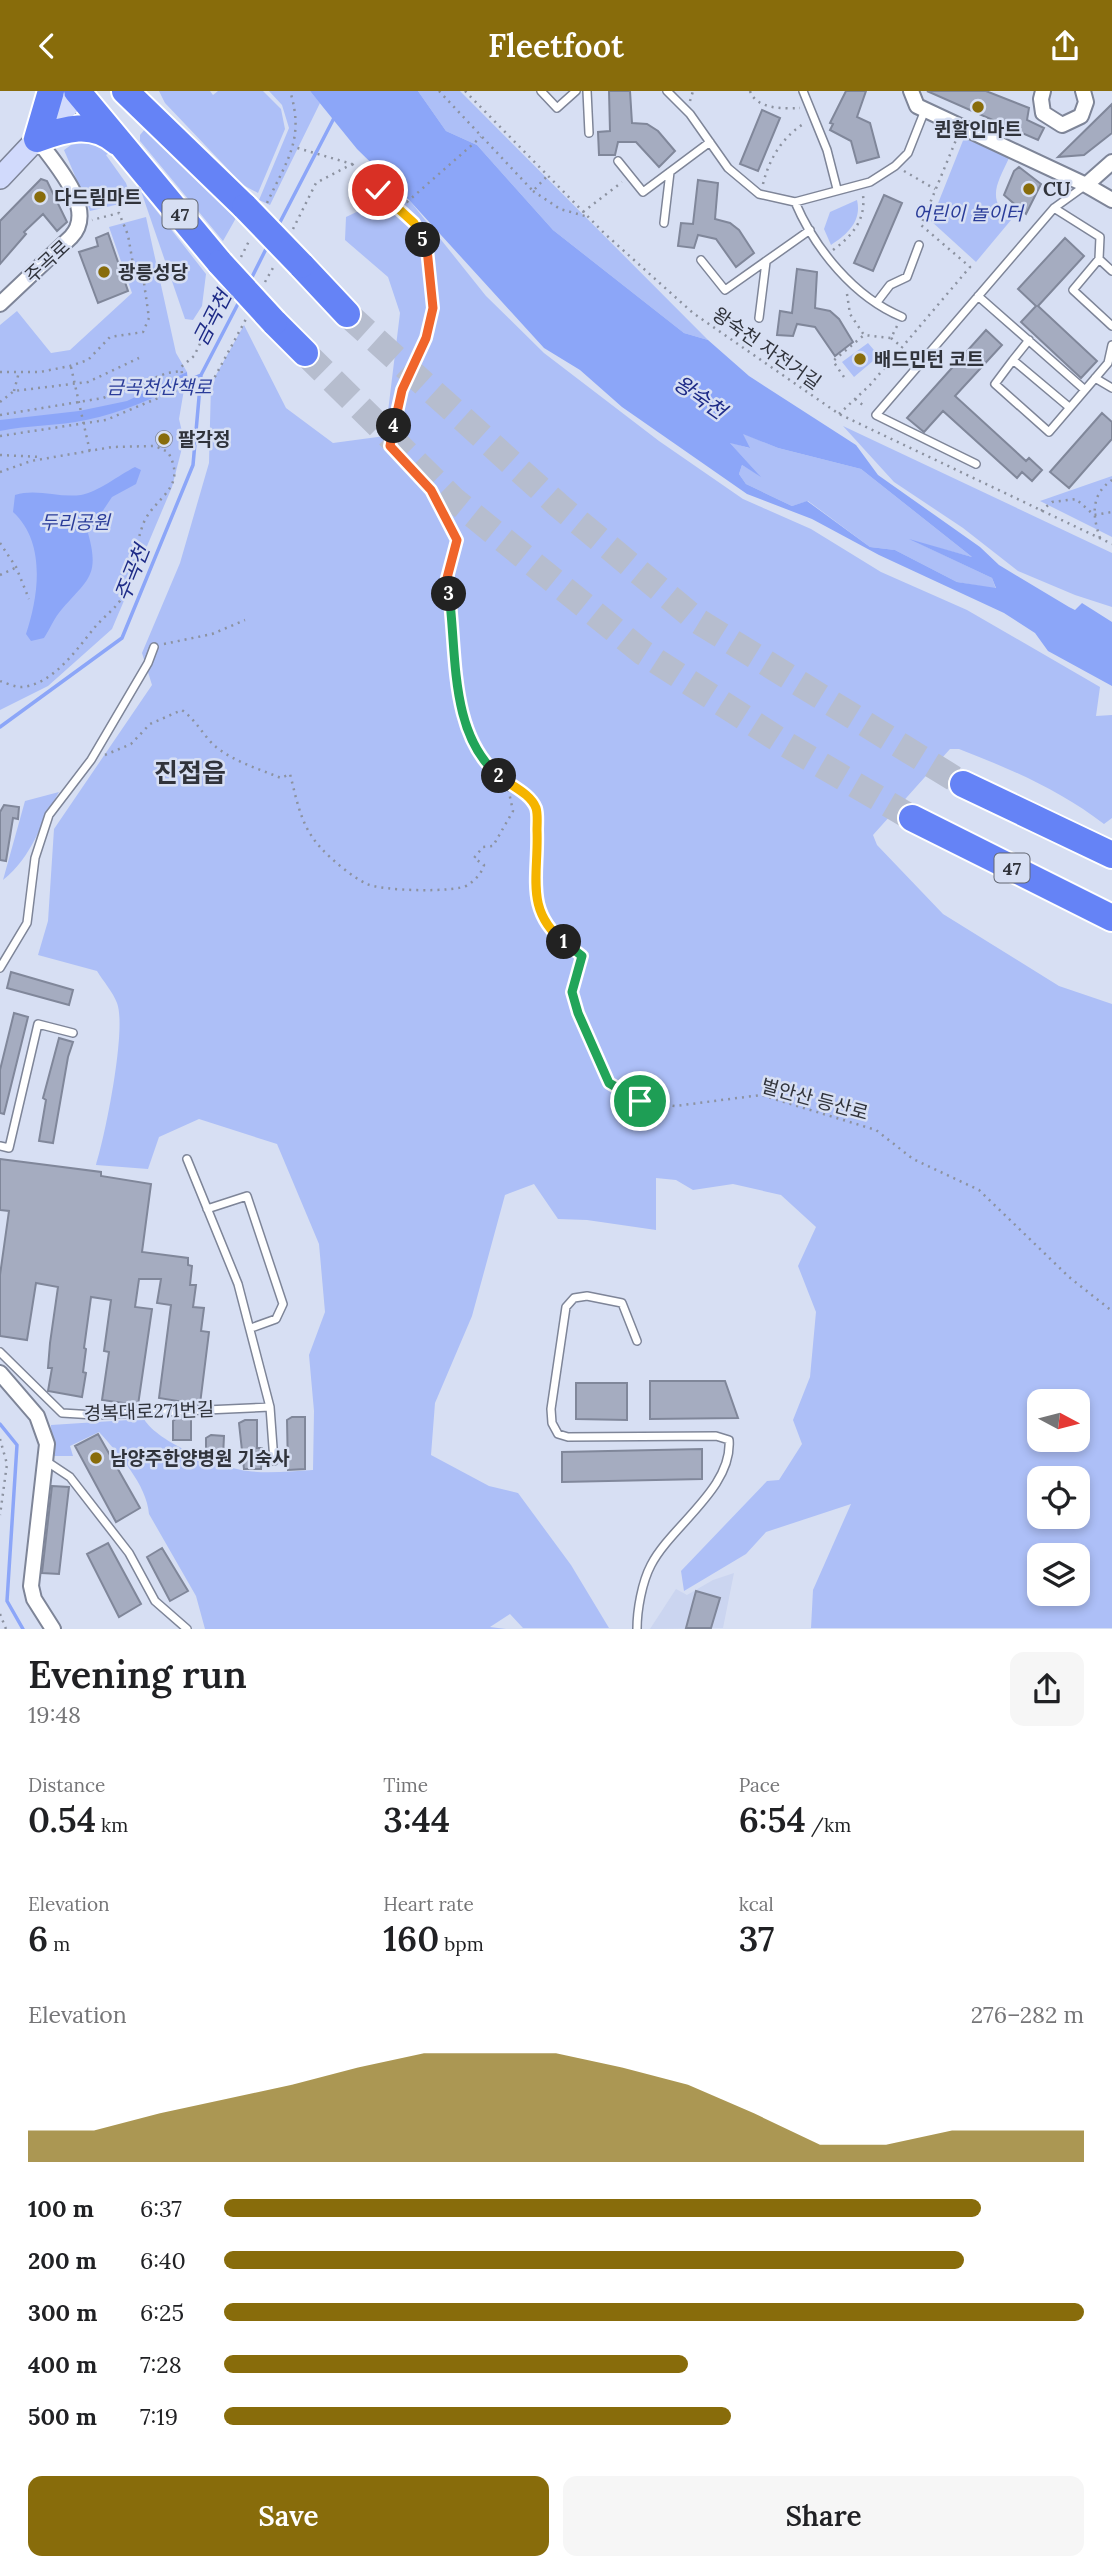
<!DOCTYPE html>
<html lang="en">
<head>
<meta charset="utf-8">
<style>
	body { margin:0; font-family:Lora,"Noto Sans KR",serif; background:#f6f6f6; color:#202124; height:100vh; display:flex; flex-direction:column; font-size:26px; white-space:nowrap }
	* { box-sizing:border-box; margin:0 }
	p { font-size:23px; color:#757577 }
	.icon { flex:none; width:38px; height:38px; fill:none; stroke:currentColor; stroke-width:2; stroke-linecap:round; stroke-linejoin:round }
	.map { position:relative; height:1538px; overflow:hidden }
	.panel { display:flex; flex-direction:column; background:#fff; flex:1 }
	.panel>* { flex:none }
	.needle { width:46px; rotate:97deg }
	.buttons { position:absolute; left:1027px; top:1298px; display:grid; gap:14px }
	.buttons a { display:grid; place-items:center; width:63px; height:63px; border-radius:14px; background:#fff; box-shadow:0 4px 10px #0003; font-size:35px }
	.pin { position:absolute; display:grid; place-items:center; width:60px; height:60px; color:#fff; margin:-30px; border:4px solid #fff; border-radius:50%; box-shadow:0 2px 7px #0007 }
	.km { position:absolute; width:35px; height:35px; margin:-18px; border-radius:50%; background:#222; color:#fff; font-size:19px; line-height:35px; text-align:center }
	.round { display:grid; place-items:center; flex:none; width:74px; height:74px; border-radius:14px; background:#f6f6f6 }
	.overview { display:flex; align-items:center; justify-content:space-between; height:119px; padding:0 28px }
	h1 { font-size:38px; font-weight:600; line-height:52px }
	.metrics { display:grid; grid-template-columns:repeat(3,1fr); gap:10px; height:119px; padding:7px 28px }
	.metrics div { display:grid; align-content:center }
	.metrics b { font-size:35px; font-weight:600 }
	.metrics small { font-size:19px; font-weight:400 }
	.metrics p { font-size:19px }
	.chart { height:196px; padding:14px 28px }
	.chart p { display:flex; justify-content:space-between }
	.chart svg { width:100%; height:126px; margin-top:7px; fill:#886c0b; opacity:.7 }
	.cta { display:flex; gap:14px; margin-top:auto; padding:14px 28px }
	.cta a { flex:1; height:80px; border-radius:14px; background:#886c0b; color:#fff; font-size:28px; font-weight:600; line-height:80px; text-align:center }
	.cta a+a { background:#f6f6f6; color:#202124 }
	ul { padding:0 28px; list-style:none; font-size:23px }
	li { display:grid; grid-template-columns:112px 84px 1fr; align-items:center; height:52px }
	li i { height:18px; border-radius:9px; background:#886c0b }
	header { display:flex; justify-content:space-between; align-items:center; height:91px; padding:0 28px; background:#886c0b; color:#fff; font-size:32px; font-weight:600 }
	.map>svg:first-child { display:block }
	.built { fill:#cbd5f0 }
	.green { fill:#adbff7; fill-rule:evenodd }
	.water { fill:#8ca6f8; fill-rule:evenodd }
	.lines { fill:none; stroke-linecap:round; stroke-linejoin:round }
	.stream { stroke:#8ca6f8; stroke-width:3.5 }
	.building { fill:#a5acc0; stroke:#80879a; stroke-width:2 }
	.highway-tunnel { stroke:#b6bdce; stroke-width:26; stroke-dasharray:26 13; stroke-linecap:butt }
	.lane-casing { stroke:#7e8598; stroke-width:10 }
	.street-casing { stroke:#7e8598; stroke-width:18 }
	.secondary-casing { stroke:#7e8598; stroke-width:24 }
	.highway-casing { stroke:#fff; stroke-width:30 }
	.path { stroke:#8c92a0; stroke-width:2.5; stroke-dasharray:2 5; stroke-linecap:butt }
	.lane { stroke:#fff; stroke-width:7 }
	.street { stroke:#fff; stroke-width:14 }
	.secondary { stroke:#d1dafc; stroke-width:21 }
	.highway { stroke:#6583f6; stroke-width:26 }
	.highway-bridge-casing { stroke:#fff; stroke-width:30; stroke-linecap:butt }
	.highway-bridge { stroke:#6583f6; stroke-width:26 }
	.split-1-casing { stroke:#fff; stroke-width:14 }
	.split-2-casing { stroke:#fff; stroke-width:14 }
	.split-3-casing { stroke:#fff; stroke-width:14 }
	.split-4-casing { stroke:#fff; stroke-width:14 }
	.split-5-casing { stroke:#fff; stroke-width:14 }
	.split-6-casing { stroke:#fff; stroke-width:14 }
	.split-1 { stroke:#22a559; stroke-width:9 }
	.split-2 { stroke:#f5b400; stroke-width:9 }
	.split-3 { stroke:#22a559; stroke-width:9 }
	.split-4 { stroke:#f0652b; stroke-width:9 }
	.split-5 { stroke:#f0652b; stroke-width:9 }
	.split-6 { stroke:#f5b400; stroke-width:9 }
	.poi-dot { fill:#886c0b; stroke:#d7dff3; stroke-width:2.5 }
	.labels { text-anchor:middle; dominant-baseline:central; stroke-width:5; stroke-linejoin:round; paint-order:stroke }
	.shield { fill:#d7dff3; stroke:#626772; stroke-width:2 }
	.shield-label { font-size:18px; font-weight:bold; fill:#30333b }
	.poi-label { font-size:19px; font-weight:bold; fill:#30333b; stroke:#d7dff3; text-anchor:start }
	.park-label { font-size:19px; font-style:italic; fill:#2a3c99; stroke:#d7dff3 }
	.street-label { font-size:19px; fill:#30333b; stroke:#d7dff3 }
	.water-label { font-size:21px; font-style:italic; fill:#1e2b87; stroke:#d7dff3 }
	.district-label { font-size:26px; font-weight:bold; fill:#30333b; stroke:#d7dff3 }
</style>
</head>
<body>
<header><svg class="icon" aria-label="back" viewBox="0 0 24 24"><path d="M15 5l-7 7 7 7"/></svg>Fleetfoot<svg class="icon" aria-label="share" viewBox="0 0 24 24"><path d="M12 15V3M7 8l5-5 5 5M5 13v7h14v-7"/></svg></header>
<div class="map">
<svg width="1112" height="1538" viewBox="0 0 1112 1538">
	<rect width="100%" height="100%" fill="#d7dff3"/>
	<path class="built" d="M734,1482l-11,55 -73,1 26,-40 11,6 26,-15z"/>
	<path class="green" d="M159,0h51l3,4 5,-4h45l18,18 4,20 -27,64 -15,-8 -78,-82z
		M269,0h41l10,12 -50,102 -11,-5 30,-72 -7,-23z
		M418,0h42l248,249 -24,-7 -131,-103 -76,-85 -31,-14z
		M145,38l9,2 82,87 -13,23 -83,-100v-6z
		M964,47l45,20c-12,26 -23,41 2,62l-35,42 -45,-41z
		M87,51l24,10 -5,3 20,28 6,18 -42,10 -26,-61 7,-5z
		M141,100l65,83 -4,32 -9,14 -8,-1z
		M388,106l22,4 76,95 58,57 115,88 84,58 68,30 70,43 86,38 133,77 -4,29 16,-1v103l-8,6c-45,-34 -93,-55 -145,-75h-9l-77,86 4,10 66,69 116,72 53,18v624h-301l2,-38 38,-86 -85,28 -20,22 -62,37 -3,-20 86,-90 12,-1 23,-36 -9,-24 17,-43 6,-65 -18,-46 18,-39 -35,-32 -48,-11 -40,6 -17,-10 -20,-2v52l-69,-10 -29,-1 -24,-35 -29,11 -33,121 -37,87 -4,52 58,31 29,7 53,72 38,63h-86l-13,-14 -20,13 16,2h-301l-9,-33 -47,-82c-2,-29 -31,-61 -50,-82l-29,14 3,10h-21l-1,-31 93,-6c13,23 76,49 104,52 21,3 43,0 65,-1l1,-59 -5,-56 16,-43 -6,-68 -42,-100 -78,-25 -40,18 -11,32 -52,-4c9,-28 31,-136 21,-162 -4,-11 -14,-22 -20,-32l-59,-16 10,-34 6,-92 98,-144 -10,-32 38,-90 29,-100 2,-79 33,-59 42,83 47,35 52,-7 15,-123 -12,-36 -43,-37 1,-23zM1040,1311h38v38h-38zM1040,1388h38v38h-38zM1040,1465h38v38h-38z
		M857,109c5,21 -9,34 -26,45l-7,-16 6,-17z
		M146,126l30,136 11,19 -8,47 5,21 -12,47 -60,142 -64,57 -48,24v-385l17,-14 34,42 19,-3 62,-57 -23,-66z
		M868,252l11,13 -25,21 -12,-15z
		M843,335l269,127v54l-37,-12 -57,-24 -55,-43 -69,-46z
		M742,342l36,15 83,21 111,88 -56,-15 76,36 4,11 -39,-7 -62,-32 -25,-3 -62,-46 -16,5 -46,-22 -7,-10 3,-9 17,10 -30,-33 20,6z
		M1112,385v61l-72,-36z
		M59,701c-19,32 -26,64 -56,88l22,-79z"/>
	<path class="water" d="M310,0h108l28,40 31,14 76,85 131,103 24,7 41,36 107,69 22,30 102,72 19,18 70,42 6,3 7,-7 30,19v64l-64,-35 -13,-18 -31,-20 -125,-58 -67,-36 -65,-25 -125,-87 -42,-37 -36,-22 -134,-147 -53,-52zM743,343l35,14 83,21 111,88 -63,-18 83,39 4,10 -39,-6 -62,-32 -25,-3 -63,-46 -15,5 -46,-22 -7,-10 3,-9 19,12 -31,-34 20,5z
		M187,281l1,11c-34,14 -66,30 -102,37 -28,6 -57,5 -86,11v-11l79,-9 48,-10z
		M135,376l6,3 -5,14 -24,13 -24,36c12,43 0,46 -26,76 -8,9 -12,20 -18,29l-13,3 -5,-7c13,-39 20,-92 -13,-122l2,-17c22,-7 43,3 66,0 17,-3 38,-20 54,-28z"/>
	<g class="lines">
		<path class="stream" d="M278,135l56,-108
			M251,188l17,-34
			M184,291l17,-7 40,-77
			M0,636l122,-89 71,-173 8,-90
			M0,1333l17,21 -10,156 16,28"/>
	</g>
	<path class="building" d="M609,0h21l2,32 15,1 11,7 17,20 -16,16 -23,-25h-18l-3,13h-16l-1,-23 12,-1z
		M846,0h20l-9,26 13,6 9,34 -22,6 -6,-22 -21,-11 3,-6 -3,-1z
		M927,0h59l43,17 -2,12 17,8 -6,12z
		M1112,13v29l-28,22 -26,2z
		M762,19l18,8 -22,53 -18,-7z
		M1019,76l22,17 -15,30 -22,-19 10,-24z
		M41,88l6,2 20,41 -10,9 -14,-17 -19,18 2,2 -26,30v-43z
		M698,89l20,3 -3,36 15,4 9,7 15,23 -18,14 -20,-28 -18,-4 -4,13 -16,-2 3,-23 12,1z
		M884,104l18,8 -29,68 -19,-8z
		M108,142l20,58 -30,12 -19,-51 19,-6 -2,-8z
		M1065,147l19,18 -46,50 59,55 -16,17 -60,-56 15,-16 -18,-17z
		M797,178l20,3 -2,36 15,3 9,8 14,23 -18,14 -20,-29 -18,-3 -4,12 -16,-1 3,-24 12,2z
		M986,239l16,15 -47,51 71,65 3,-3 13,12 -10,11 -10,-9 -5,6 -74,-67 -19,21 -17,-14z
		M1102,322l10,9v17l-43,49 -19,-16z
		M156 348a8 8 0 1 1 16 0a8 8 0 1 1-16 0Z
		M4,714l15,2 -1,12 -5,-1 -7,43 -6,-1v-48z
		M11,881l62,18 -4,15 -62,-17z
		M14,922l14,4 -24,97 -4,-1v-43z
		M59,947l14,4 -5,15 -15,86 -14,-2 7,-41 -3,-2z
		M0,1068l101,13v4l50,8 -9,68 46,6v7l4,1 -2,19h6l-3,22 11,1 -3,23 8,1 -9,72 -17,1 1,-3 -25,-4 12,-93 -14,-2 4,-24h-22l-4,28 17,2 -14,96 -36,-5 7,-48 -5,-1 7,-51 -20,-3 -7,51 2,1 -3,23 3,1 -4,24 -34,-6 4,-23h-4l2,-25 8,-56 -22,-4 -9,57 -27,-4v-61l9,-64 -9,-1z
		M650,1290h75l13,37 -88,1z
		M576,1292h51v37l-51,-1z
		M178,1326h13v23h-18v-19z
		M292,1326h13v52l-17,1 -1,-50z
		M245,1329h12v28h5l-1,21h-17l-5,-46z
		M98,1343l42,74 -24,14 -41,-76z
		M211,1344l13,1 -1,21h-17v-19z
		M702,1358v30l-140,3v-30z
		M52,1395l17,1 -10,87 -17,-1z
		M108,1452l33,61 -22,13 -32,-63z
		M162,1457l26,43 -18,10 -23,-44z
		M696,1500l24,7 -9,30h-25z"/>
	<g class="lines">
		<path class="highway-tunnel" d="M347,223l211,191 140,116 265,163
			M305,262l148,146 189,153 145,93 125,73"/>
		<defs>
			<path id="lane" d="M541,0l16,17 19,-17
				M587,0l2,42
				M667,0l23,23 38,54 31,26 36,8 75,-20 25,-16 13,-13 17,-43
				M803,0l24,59 10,39
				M618,70l25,31 67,-50
				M795,111c20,47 59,95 107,115
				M1054,117l46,29 -1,22 13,12
				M664,132l6,-51
				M1099,168l-26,31 39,36
				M701,169l24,30 85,-60
				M978,205l107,94 -36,42 -54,-48 18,-24 56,47
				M877,211l13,-17 17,-8 12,-32
				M759,227l7,-56
				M1013,269l16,-20
				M1095,287l17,10
				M1085,299l23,-27 4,-18
				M976,373l-100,-49 178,-207 32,-23
				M0,877l27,-45 8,-65 14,-43 42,-55 57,-97 6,-16
				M0,1055l9,2 29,-124 35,9
				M187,1068l51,125 32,123
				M207,1118l40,-13 36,108 -7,15 -25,9
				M0,1261l62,61 33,2 175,-8 4,54
				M46,1370l24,16 59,76 26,48 32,28
				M637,1538c0,-19 5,-47 14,-64 20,-39 82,-77 78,-125l-13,-4 -148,1 -10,-3 -6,-11 -1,-14 15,-102 8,-9 13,-2 35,7 15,38"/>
			<path id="street" d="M911,0l6,15 169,79
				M1043,0l-2,8 2,14 19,12 19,-9 5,-14 -3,-11
				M1112,71l-26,23 26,15
				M0,213l71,-67c27,-28 -17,-74 -34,-98
				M0,1282l37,43 10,28 -16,142 3,13 19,30"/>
			<path id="secondary" d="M0,87l82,-87"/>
			<path id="highway" d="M77,0l143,172
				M125,0l120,116
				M37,48c27,-10 56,-19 80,3
				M37,48l14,-48
				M301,174l46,49
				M274,231l31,31
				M963,693l149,71
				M912,727l200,100"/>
		</defs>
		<use href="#lane" class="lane-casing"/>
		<use href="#street" class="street-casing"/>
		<use href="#secondary" class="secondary-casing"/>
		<use href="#highway" class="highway-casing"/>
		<path class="path" d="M439,0l94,100 16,-17
			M465,0l139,142 89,80 146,101 273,130
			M750,0c6,18 33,18 50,17
			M690,10l3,-10
			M352,73l62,59 13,26 6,59 -7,30 -24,52 -12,56 41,44 26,50 -10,38 11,103 10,54 21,32 32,23 15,18 2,40 -4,46 7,21 14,20 27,21 -10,36 37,91 31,18 35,5 86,-11 115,35 37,29 66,31 90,87 43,34
			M904,80l31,18
			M763,93c6,-25 20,-48 42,-61
			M381,100l26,11 74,-65
			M533,100l27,18 25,7
			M267,112c20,-43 38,-64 23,-112
			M583,121l39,-30
			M293,138l23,-46 36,-19 -58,-17
			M833,159c19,-14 33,-30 30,-55
			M241,166l8,-16
			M265,191l9,-16
			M847,203l3,20 14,21 27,3 7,-14
			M891,247l11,9
			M71,276l19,85
			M0,281h40l30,-6 18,-6 22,-23 33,-5 6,-14 -5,-35 -11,-19 -5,-29 -9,-22 -27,7
			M844,286l-11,-16 31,-26
			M184,296l27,-3 35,-65
			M184,296l-3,-20 13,-11 30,-61
			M14,300l5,-19
			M855,308l8,6
			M0,311l14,-11 74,-9 51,-24
			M839,323l31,-29 100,-118 -49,-42 35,-85
			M0,324l103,-17 64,-25 14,-2
			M0,345l106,-16 78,-33
			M0,364l42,2
			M0,381l31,-11 81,-14 43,-1 13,6c20,36 -12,44 -24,70 -9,22 -9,47 -18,68 -7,17 -20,24 -31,37 -18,22 -42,58 -74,60 -6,0 -15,-4 -21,-6
			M1041,420l11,-9 24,-3 18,16 18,-3
			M1100,447c-8,-23 -9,-44 12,-58
			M0,452l16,24 13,32
			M0,484l15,-7
			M164,553l48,-10 33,-14
			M105,664l26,-11 19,-20 32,-14c15,11 22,27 34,37 19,15 43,22 65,31l9,-4c7,27 11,53 31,74 11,12 31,29 46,36 15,7 88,9 101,1 7,-5 14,-12 16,-20l-10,-7 9,-11 10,-1 20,-35 -6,-28
			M0,1348l7,25 -7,51
			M0,1523l6,15"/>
		<use href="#lane" class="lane"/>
		<use href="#street" class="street"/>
		<use href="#secondary" class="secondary"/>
		<use href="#highway" class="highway"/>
		<defs>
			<path id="highway-bridge" d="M245,116l56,58
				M220,172l54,59"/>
		</defs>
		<use href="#highway-bridge" class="highway-bridge-casing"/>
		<use href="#highway-bridge" class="highway-bridge"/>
	</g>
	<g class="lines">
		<defs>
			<path id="split-1" d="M564,851l18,14 -10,36 6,21 31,70 31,18"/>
			<path id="split-2" d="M499,685c12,10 31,17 37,32 2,6 1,16 1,22 2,45 -13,80 27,112"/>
			<path id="split-3" d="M449,503c8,59 0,140 50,182"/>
			<path id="split-4" d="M394,335l-4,20 41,44 26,50 -10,38 2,16"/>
			<path id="split-5" d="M394,335l8,-36 24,-52 7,-30 -6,-59 -4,-9"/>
			<path id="split-6" d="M378,99l36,33 9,17"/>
		</defs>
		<use href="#split-1" class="split-1-casing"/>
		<use href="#split-2" class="split-2-casing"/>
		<use href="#split-3" class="split-3-casing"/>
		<use href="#split-4" class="split-4-casing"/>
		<use href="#split-5" class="split-5-casing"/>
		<use href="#split-6" class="split-6-casing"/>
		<use href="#split-1" class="split-1"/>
		<use href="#split-2" class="split-2"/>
		<use href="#split-3" class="split-3"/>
		<use href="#split-4" class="split-4"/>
		<use href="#split-5" class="split-5"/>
		<use href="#split-6" class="split-6"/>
	</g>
	<g class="poi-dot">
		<circle cx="978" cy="16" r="7"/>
		<circle cx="1029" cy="98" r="7"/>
		<circle cx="40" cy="106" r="7"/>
		<circle cx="104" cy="181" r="7"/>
		<circle cx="860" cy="268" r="7"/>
		<circle cx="164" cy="348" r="7"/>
		<circle cx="96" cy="1367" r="7"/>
	</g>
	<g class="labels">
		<g class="shield">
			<rect x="162.5" y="108.5" width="35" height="29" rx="5"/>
			<rect x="994.5" y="762.5" width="35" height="29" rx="5"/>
		</g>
		<g class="shield-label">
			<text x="180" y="123">47</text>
			<text x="1012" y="777">47</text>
		</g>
		<g class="poi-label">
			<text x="978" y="38" text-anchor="middle">퀸할인마트</text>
			<text x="1043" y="98">CU</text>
			<text x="54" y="106">다드림마트</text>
			<text x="118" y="181">광릉성당</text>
			<text x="874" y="268">배드민턴 코트</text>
			<text x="178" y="348">팔각정</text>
			<text x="110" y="1367">남양주한양병원 기숙사</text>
		</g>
		<g class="park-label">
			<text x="968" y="122">어린이 놀이터</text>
			<text x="159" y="296">금곡천산책로</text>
			<text x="75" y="431">두리공원</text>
		</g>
		<g class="street-label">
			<text transform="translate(47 170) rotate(-43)">주곡로</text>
			<text transform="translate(767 257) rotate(35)">왕숙천 자전거길</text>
			<text transform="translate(815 1008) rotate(15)">벌안산 등산로</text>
			<text transform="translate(149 1320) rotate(-2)">경복대로271번길</text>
		</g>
		<g class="water-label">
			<text transform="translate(212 227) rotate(-63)">금곡천</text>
			<text transform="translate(700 306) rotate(35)">왕숙천</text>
			<text transform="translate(132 482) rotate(-68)">주곡천</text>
		</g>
		<g class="district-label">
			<text x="190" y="681">진접읍</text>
		</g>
	</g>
</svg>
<div class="buttons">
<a><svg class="needle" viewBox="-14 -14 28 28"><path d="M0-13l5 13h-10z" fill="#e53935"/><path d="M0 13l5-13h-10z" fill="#757577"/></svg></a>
<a><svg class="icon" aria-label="locate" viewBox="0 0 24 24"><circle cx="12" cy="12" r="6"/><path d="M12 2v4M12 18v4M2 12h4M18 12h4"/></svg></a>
<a><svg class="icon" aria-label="layers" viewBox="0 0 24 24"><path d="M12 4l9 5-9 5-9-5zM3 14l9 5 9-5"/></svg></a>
</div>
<div class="pin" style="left:640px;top:1010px;background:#1e9e55"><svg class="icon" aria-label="arrive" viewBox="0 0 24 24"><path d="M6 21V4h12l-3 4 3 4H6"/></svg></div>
<div class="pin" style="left:378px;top:99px;background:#d93025"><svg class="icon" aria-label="check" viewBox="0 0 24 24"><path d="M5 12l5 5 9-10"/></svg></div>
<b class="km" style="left:564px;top:851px">1</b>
<b class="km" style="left:499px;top:685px">2</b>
<b class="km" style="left:449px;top:503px">3</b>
<b class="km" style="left:394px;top:335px">4</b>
<b class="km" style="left:423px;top:149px">5</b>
</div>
<section class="panel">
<div class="overview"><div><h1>Evening run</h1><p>19:48</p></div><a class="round"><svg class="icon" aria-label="share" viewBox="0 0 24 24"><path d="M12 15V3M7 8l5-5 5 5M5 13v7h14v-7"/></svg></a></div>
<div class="metrics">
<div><p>Distance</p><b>0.54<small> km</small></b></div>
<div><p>Time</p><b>3:44</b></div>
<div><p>Pace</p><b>6:54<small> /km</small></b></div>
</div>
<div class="metrics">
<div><p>Elevation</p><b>6<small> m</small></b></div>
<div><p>Heart rate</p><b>160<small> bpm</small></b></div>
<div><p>kcal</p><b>37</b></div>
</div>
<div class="chart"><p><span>Elevation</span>276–282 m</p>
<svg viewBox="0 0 160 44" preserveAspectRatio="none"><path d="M0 44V33L10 33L20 27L30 22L40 17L50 11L60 6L70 6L80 6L90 11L100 17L110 27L120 38L130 38L140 33L150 33L160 33V44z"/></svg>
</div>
<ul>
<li><b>100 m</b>6:37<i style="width:88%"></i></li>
<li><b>200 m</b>6:40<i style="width:86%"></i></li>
<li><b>300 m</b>6:25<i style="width:100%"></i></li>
<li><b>400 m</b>7:28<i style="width:54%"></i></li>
<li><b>500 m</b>7:19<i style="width:59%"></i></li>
</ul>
<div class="cta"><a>Save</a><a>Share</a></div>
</section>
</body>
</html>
